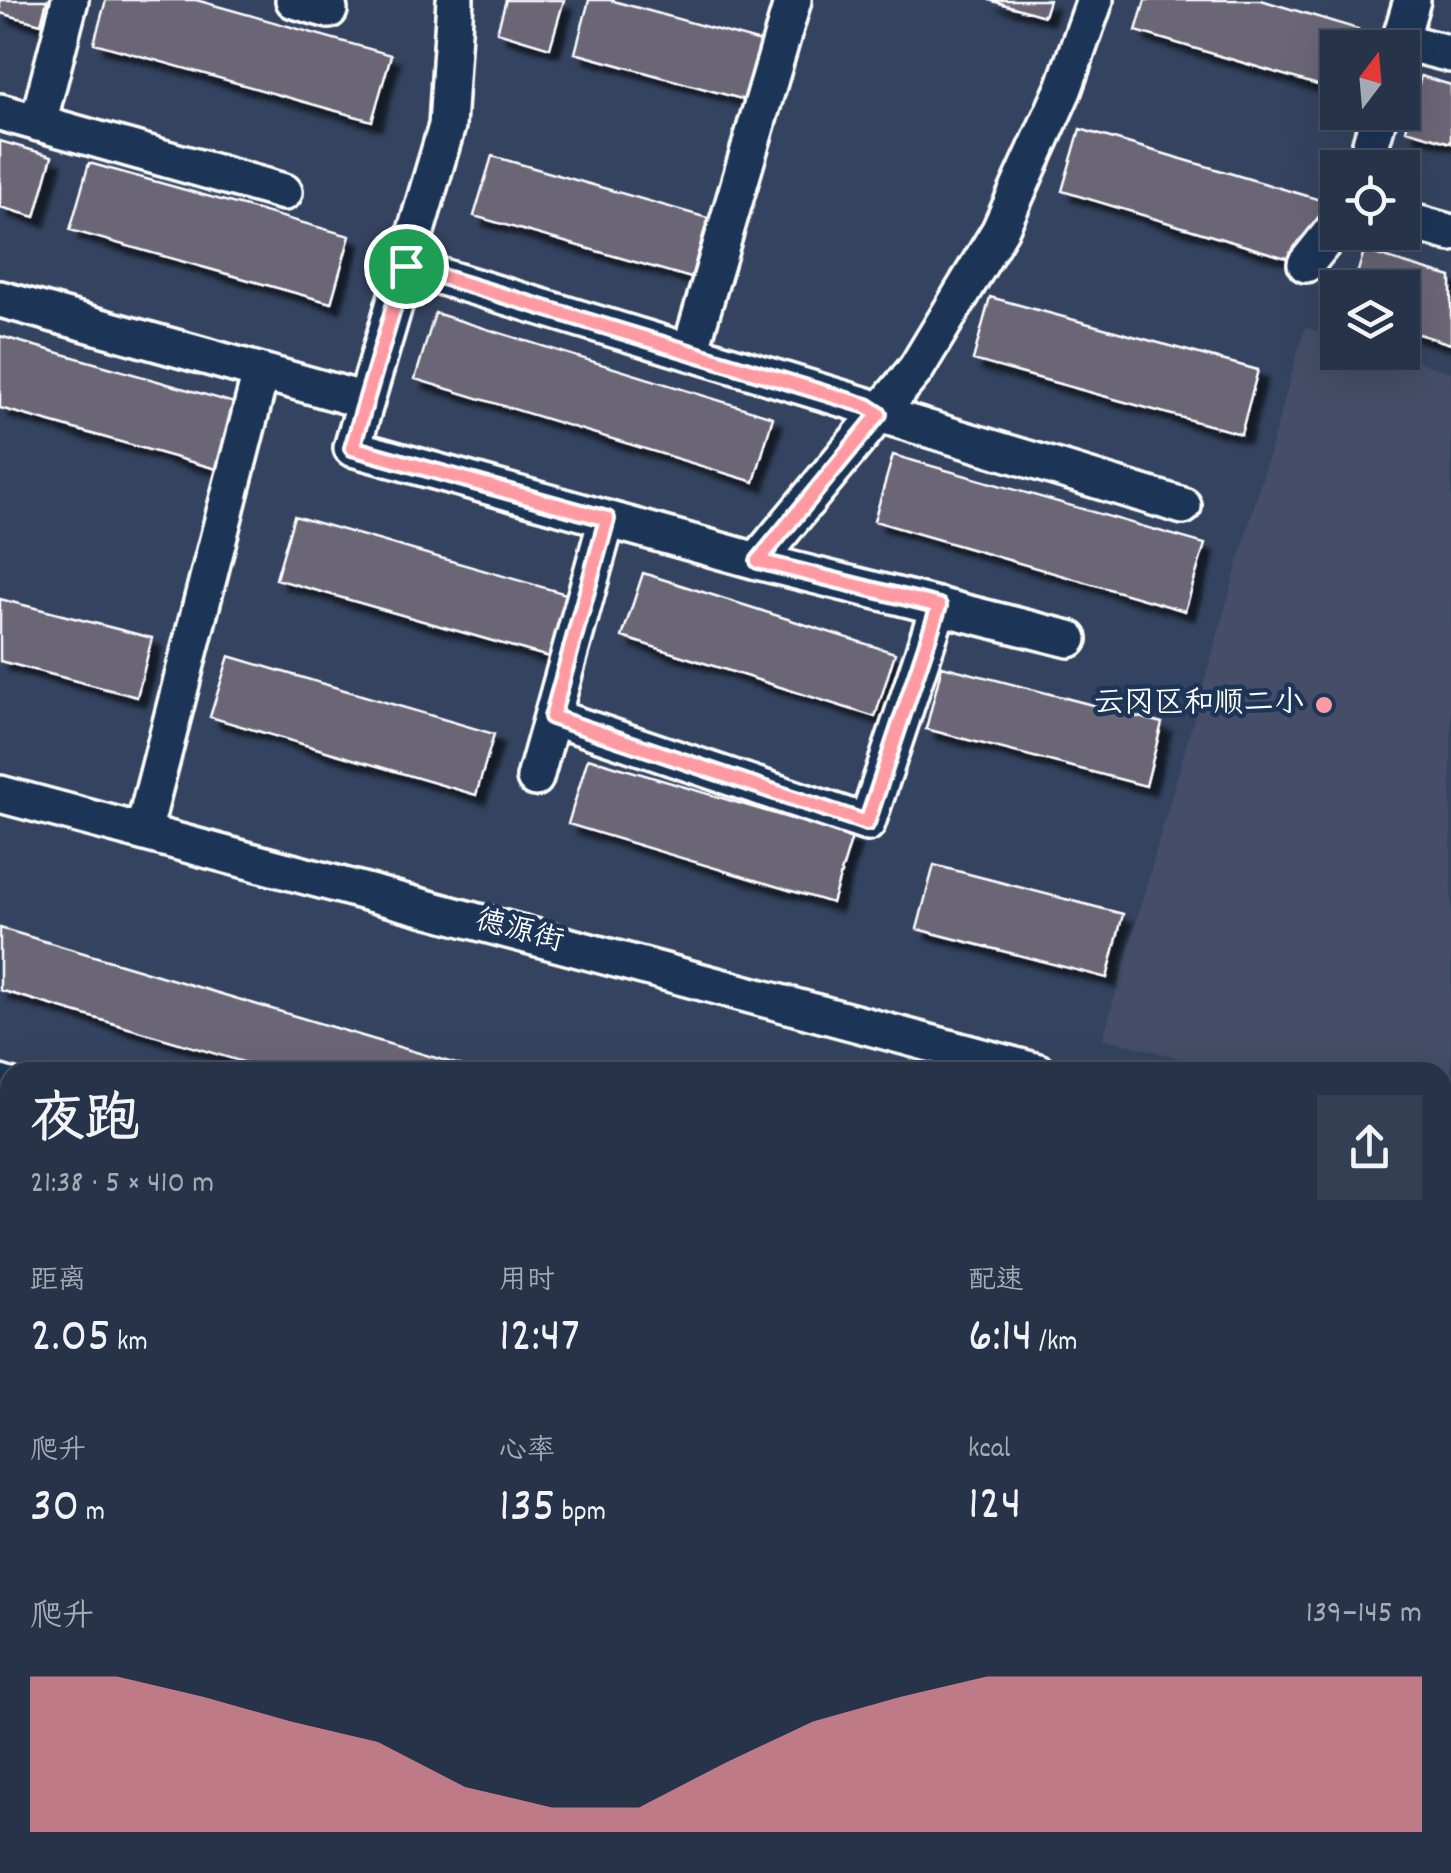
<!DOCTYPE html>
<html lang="zh">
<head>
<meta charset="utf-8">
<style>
	body { margin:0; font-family:Dekko,"LXGW WenKai TC",sans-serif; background:#333f52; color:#f1f3f6; height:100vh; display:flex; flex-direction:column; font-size:38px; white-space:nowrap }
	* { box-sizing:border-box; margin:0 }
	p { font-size:32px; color:#a4aab4 }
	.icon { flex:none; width:55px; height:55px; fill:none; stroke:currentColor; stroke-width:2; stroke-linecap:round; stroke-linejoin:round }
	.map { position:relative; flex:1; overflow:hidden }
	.drawer { position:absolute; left:0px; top:1062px; width:1452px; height:812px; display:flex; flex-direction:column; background:#273348; border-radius:30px 30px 0 0; box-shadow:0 10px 40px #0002,0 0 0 2px #434e60 }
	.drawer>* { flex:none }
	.needle { width:65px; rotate:16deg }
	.buttons { position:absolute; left:1320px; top:30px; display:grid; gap:20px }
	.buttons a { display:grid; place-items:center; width:100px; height:100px; border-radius:0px; background:#273348; box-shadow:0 10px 40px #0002,0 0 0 2px #434e60; font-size:50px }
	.pin { position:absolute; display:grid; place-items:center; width:85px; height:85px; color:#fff; margin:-42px; border:5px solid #fff; border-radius:50%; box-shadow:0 2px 10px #0007 }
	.round { display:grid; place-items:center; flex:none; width:105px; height:105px; border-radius:0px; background:#333f52 }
	.overview { display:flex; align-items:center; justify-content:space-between; height:170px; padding:0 30px }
	h1 { font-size:55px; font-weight:600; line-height:75px }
	.stats { display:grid; grid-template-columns:repeat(3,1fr); gap:15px; height:170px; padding:10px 30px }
	.stats div { display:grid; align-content:center }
	.stats b { font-size:50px; font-weight:600 }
	.stats small { font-size:28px; font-weight:400 }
	.stats p { font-size:28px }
	.chart { height:280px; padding:20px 30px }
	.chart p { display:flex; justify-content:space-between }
	.chart svg { width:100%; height:180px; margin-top:10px; fill:#ff9aa2; opacity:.7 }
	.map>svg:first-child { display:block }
	.built { fill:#444e67 }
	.building { fill:#6b6676; stroke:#fff; stroke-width:2.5; filter:url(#shadow) }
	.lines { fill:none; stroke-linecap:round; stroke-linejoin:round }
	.minor-casing { stroke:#fff; stroke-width:42 }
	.minor { stroke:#1d3557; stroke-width:35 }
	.route-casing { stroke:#fff; stroke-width:20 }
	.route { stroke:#ff9aa2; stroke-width:12 }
	.poi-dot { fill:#ff9aa2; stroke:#1d3557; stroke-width:4 }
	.labels { text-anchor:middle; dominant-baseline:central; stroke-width:9; stroke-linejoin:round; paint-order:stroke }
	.poi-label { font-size:30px; fill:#fff; stroke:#1d3557; text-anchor:end }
	.street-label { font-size:30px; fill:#fff; stroke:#1d3557 }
</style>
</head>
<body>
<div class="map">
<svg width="1451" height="1873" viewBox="0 0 1451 1873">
	<defs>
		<filter id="shadow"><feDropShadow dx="9" dy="9" stdDeviation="2.5" flood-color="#0009"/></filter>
	</defs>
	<rect width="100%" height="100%" fill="#344460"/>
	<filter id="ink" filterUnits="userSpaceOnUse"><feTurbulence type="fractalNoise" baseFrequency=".01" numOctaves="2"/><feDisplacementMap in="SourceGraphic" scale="20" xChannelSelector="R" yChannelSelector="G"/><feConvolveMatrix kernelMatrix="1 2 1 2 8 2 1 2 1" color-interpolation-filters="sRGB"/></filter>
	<g filter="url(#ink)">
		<path class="built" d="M1305,327l32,10 1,15 50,1 63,19v759l-8,-2 -1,-57h-209l-130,-34z"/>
		<path class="building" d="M0,0h47l-6,24 -41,-11z
			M106,0h90l195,55 -19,66 -278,-78z
			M506,0h58l-14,48 -53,-16z
			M589,0h21l151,42 -16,58 -170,-47z
			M989,0h60l-5,16z
			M1145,0h116l97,29 -6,19h-14v43l-202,-60z
			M1421,76l30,9v58l-45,-13z
			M1080,129l244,72 -18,63 -244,-73z
			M0,141l52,15 -17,61 -35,-10z
			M492,156l216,62 -17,60 -217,-62z
			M89,163l261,73 -19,67 -261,-73z
			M1364,251l87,26v67l-49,-15v-41h-49z
			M990,297l268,73 -17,64 -268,-74z
			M435,313l338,104 -19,65 -339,-103z
			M0,336l245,70 -18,66 -227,-64z
			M893,455l312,89 -20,67 -311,-90z
			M294,516l276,79 -18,63 -276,-79z
			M643,573l252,80 -20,64 -253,-80z
			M0,599l152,39 -15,59 -137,-36z
			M229,656l265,78 -18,61 -266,-78z
			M942,666l220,57 -16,63 -220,-57z
			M588,758l264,79 -20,66 -264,-79z
			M934,865l189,49 -16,64 -190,-49z
			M0,928l483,144h-206l-277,-82z
			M0,1116l10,3v59l-10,-3z
			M1442,1352l9,2v64l-9,-3z
			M0,1477l10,3v59l-10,-3z
			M1442,1535l9,2v72l-9,-3z
			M0,1671l10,3v26l-8,27 -2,-1z
			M1442,1723l9,3v72l-9,-3z
			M521,1865h146l28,8h-177z
			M1086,1865h211l7,2 -2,6h-189z"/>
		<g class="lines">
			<defs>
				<path id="minor" d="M294,0l35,10
					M455,0l-8,126 -95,322 405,113 312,78
					M1400,41l51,13
					M1398,48l14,-48
					M0,112l284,80
					M38,123l32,-123
					M1364,168l16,-56
					M1402,219l49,14
					M1306,264l32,-40
					M406,266l461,140 12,8 304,92
					M0,299l366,102
					M690,352l103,-352
					M757,561l159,-192 84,-139 64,-142 31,-88
					M552,717l315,106 72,-217
					M535,778l72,-259
					M0,794l1038,278
					M143,832l118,-460
					M0,1084l10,3
					M1442,1181l9,2
					M0,1265l10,2
					M0,1442l10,3
					M1442,1507l9,2
					M0,1581l10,3
					M1442,1686l9,3
					M0,1853l10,-34
					M131,1865l25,8
					M974,1865l27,8
					M1437,1865l14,4
					M474,1873l2,-8"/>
			</defs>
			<use href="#minor" class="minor-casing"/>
			<use href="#minor" class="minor"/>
		</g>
	</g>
	<g class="lines" filter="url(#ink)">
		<defs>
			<path id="route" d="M406,266l461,140 12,8 -121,147 181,45 -72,217 -315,-106 55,-198 -255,-71z"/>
		</defs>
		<use href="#route" class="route-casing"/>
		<use href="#route" class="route"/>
	</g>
	<circle class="poi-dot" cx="1324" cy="705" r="10"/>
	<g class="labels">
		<g class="poi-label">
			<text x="1304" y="705">云冈区和顺二小</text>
		</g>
		<g class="street-label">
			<text transform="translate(519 933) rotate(15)">德源街</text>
		</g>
	</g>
</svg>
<div class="buttons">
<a><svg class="needle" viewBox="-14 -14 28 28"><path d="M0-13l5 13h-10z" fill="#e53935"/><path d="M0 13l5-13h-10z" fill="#a4aab4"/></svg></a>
<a><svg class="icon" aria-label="locate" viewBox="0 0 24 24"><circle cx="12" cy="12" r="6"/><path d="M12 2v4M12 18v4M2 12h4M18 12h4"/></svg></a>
<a><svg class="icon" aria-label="layers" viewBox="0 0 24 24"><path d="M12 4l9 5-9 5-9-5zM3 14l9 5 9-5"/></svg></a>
</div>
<div class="pin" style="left:406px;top:266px;background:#1e9e55"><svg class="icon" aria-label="arrive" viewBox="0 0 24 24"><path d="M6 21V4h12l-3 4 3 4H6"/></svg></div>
<section class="drawer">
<div class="overview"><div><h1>夜跑</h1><p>21:38 · 5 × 410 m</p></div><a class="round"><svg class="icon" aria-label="share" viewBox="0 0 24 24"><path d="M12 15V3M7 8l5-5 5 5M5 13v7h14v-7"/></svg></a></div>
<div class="stats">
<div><p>距离</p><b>2.05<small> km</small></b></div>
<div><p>用时</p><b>12:47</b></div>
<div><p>配速</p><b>6:14<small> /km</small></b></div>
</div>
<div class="stats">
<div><p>爬升</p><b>30<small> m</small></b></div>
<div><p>心率</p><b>135<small> bpm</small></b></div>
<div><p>kcal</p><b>124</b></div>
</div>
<div class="chart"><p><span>爬升</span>139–145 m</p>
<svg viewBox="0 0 160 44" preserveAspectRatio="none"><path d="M0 44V6L10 6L20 11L30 17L40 22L50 33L60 38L70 38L80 27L90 17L100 11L110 6L120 6L130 6L140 6L150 6L160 6V44z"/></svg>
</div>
</section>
</div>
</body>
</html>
